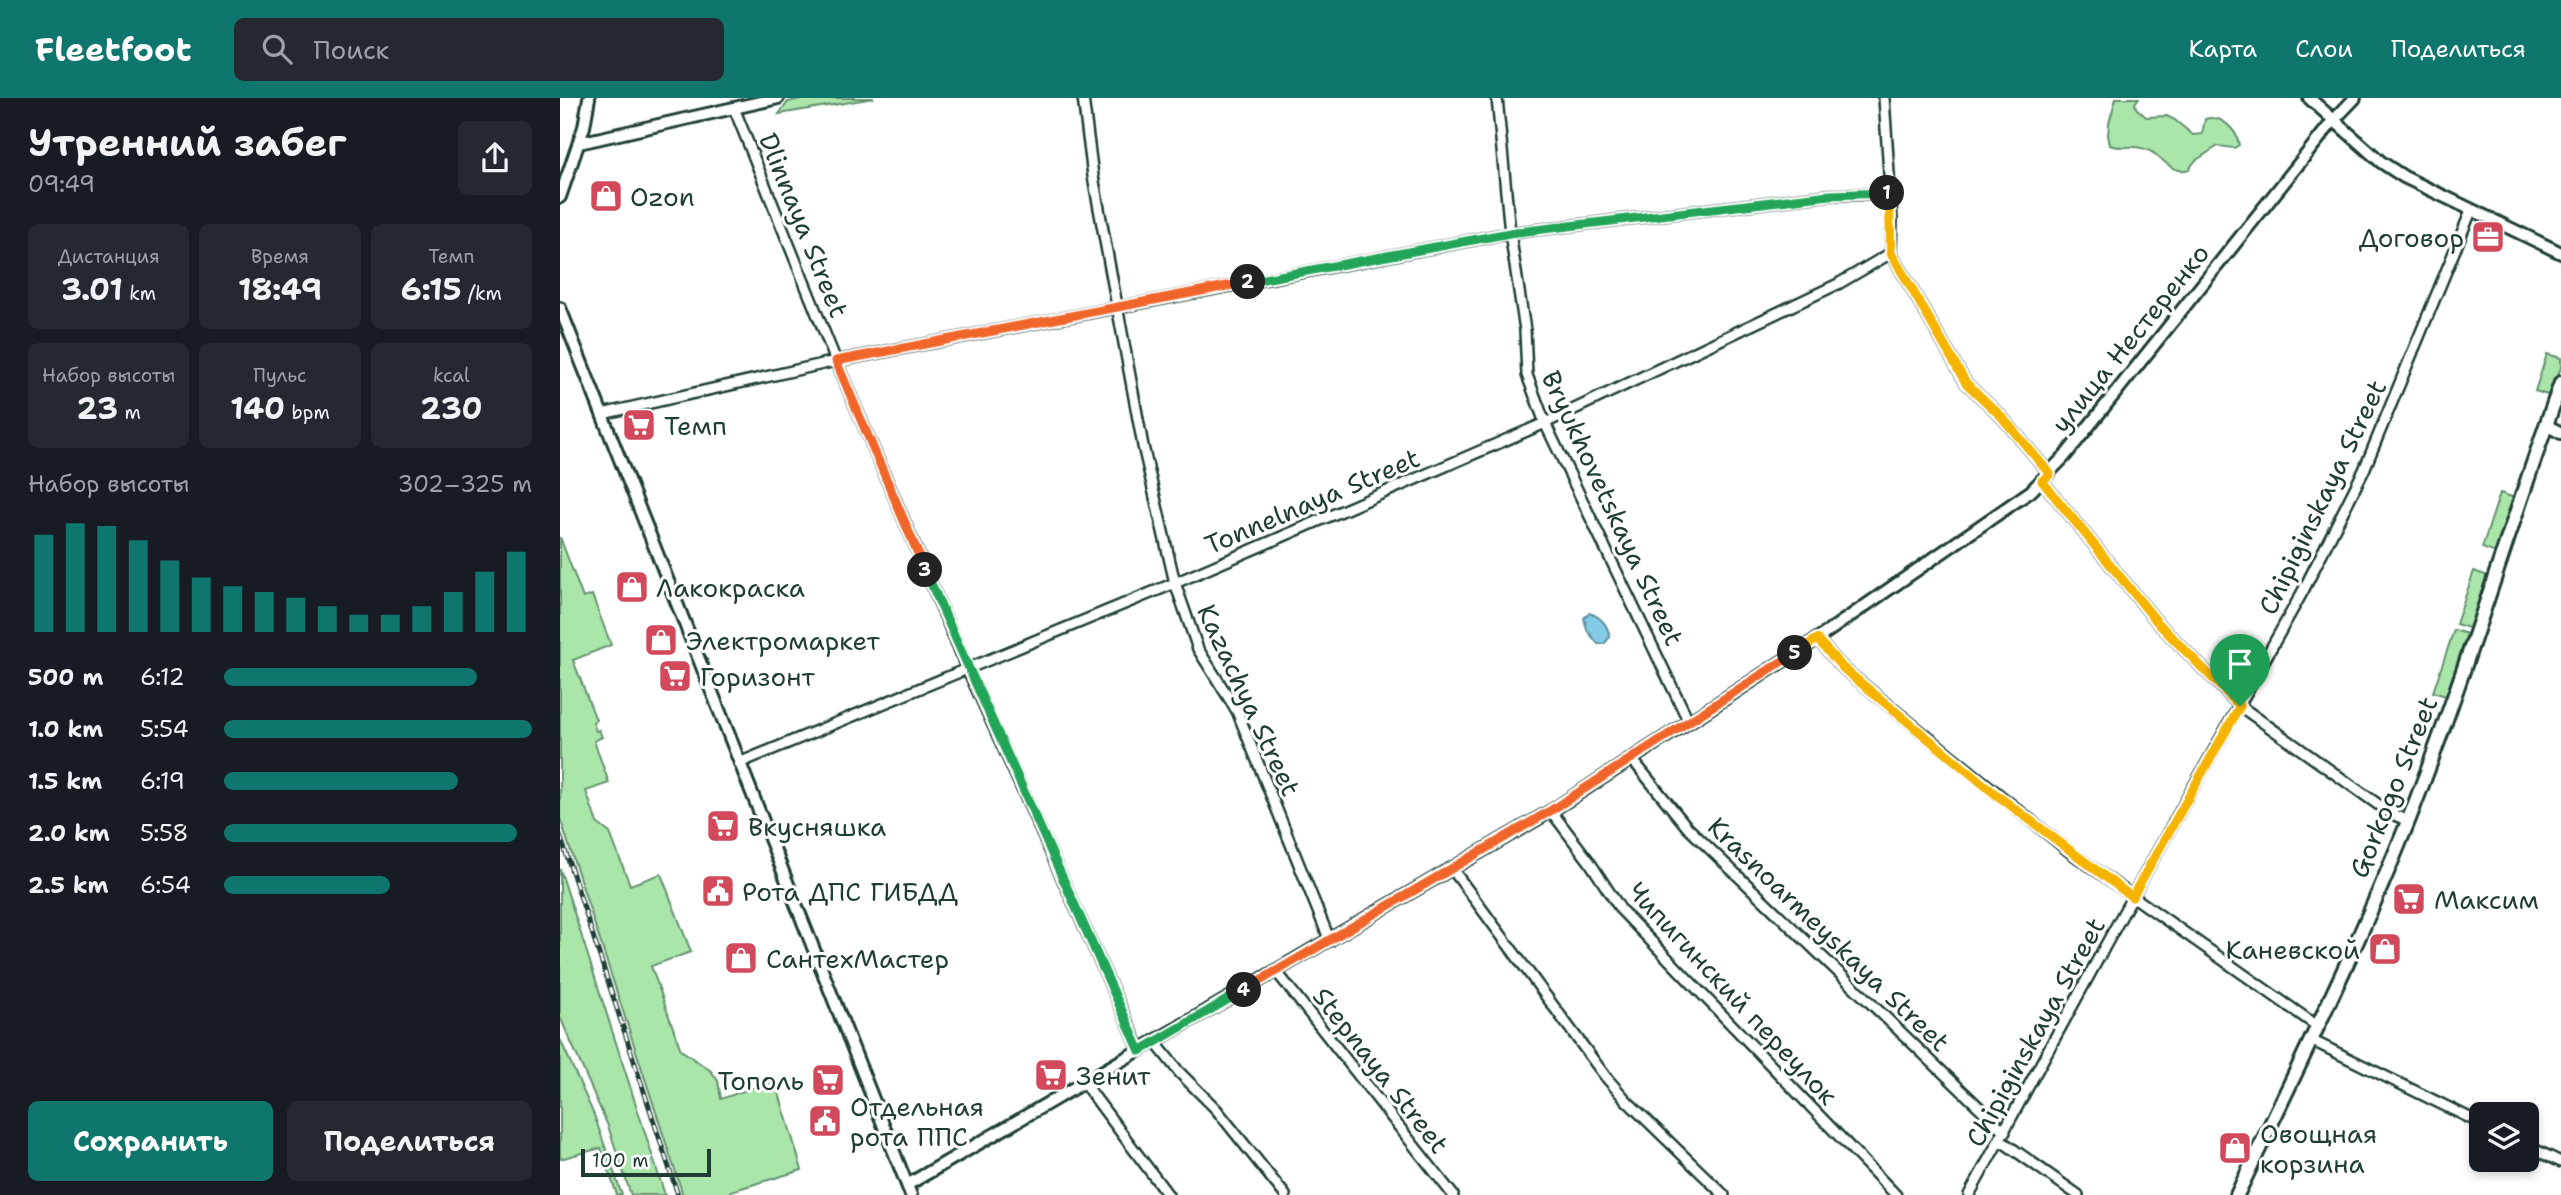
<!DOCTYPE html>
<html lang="ru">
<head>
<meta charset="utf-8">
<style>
	body { margin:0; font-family:"Shantell Sans",sans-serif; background:#242831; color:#f1f3f6; height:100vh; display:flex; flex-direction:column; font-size:26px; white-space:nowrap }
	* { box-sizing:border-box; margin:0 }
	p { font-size:23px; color:#9ea1a6 }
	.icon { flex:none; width:38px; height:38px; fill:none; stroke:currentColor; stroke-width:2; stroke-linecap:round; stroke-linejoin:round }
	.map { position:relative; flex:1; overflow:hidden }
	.details { display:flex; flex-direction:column; background:#171b24; width:560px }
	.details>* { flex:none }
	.controls { position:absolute; left:1909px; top:1004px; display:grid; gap:14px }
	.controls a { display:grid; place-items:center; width:70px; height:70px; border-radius:10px; background:#171b24; box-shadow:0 4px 10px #0003; font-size:35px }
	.scale { position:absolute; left:21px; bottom:18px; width:130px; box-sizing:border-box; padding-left:7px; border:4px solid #1f3d34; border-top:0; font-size:19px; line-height:24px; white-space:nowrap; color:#1f3d34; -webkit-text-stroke:5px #fff; paint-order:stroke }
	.pin { position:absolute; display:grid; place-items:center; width:60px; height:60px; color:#fff; margin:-72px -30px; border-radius:50% 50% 50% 0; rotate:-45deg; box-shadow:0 0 7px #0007 }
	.pin .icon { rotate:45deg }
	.km { position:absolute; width:35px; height:35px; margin:-18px; border-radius:50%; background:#222; color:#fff; font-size:19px; line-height:35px; text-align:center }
	.round { display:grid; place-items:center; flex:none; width:74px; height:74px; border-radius:10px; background:#242831 }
	.head { display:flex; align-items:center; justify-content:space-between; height:119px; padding:0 28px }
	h1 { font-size:38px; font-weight:700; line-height:52px }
	.metrics { display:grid; grid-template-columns:repeat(3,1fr); gap:10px; height:119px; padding:7px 28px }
	.metrics div { display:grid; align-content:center; border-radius:10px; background:#242831; text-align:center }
	.metrics b { font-size:30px; font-weight:700 }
	.metrics small { font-size:19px; font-weight:400 }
	.metrics p { font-size:19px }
	.chart { height:196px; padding:14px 28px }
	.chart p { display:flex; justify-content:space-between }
	.chart svg { width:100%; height:126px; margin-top:7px; stroke:#0f766e; stroke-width:6 }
	.cta { display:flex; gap:14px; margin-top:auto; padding:14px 28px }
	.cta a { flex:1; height:80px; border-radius:10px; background:#0f766e; color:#fff; font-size:28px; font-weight:700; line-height:80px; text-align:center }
	.cta a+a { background:#242831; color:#f1f3f6 }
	ul { padding:0 28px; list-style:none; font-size:23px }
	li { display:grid; grid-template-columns:112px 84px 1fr; align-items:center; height:52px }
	li i { height:18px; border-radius:9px; background:#0f766e }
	header { display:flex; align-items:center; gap:42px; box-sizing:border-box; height:98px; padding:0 35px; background:#0f766e; color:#fff }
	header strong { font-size:33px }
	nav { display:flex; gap:38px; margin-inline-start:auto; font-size:24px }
	.search { width:490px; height:63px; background:#242831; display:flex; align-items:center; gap:18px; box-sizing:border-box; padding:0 24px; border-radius:10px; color:#9ea1a6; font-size:26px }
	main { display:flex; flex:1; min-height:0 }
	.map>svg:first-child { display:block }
	.green { fill:#aae5aa; stroke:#64916f; stroke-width:2 }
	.water { fill:#84cbe5; stroke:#5c929e; stroke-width:2 }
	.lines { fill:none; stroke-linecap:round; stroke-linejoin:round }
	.minor-casing { stroke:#1f3d34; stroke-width:14 }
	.tertiary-casing { stroke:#1f3d34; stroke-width:16 }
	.secondary-casing { stroke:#1f3d34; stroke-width:18 }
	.minor { stroke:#fff; stroke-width:9 }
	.tertiary { stroke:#fff; stroke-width:10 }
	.secondary { stroke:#fff; stroke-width:12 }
	.rail-casing { stroke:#1f3d34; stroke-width:5 }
	.rail { stroke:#fff; stroke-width:2.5; stroke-dasharray:8; stroke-linecap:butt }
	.split-1-casing { stroke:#fff; stroke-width:14 }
	.split-2-casing { stroke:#fff; stroke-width:14 }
	.split-3-casing { stroke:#fff; stroke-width:14 }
	.split-4-casing { stroke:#fff; stroke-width:14 }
	.split-5-casing { stroke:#fff; stroke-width:14 }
	.split-6-casing { stroke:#fff; stroke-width:14 }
	.split-1 { stroke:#f5b400; stroke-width:9 }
	.split-2 { stroke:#22a559; stroke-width:9 }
	.split-3 { stroke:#f0652b; stroke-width:9 }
	.split-4 { stroke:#22a559; stroke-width:9 }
	.split-5 { stroke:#f0652b; stroke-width:9 }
	.split-6 { stroke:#f5b400; stroke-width:9 }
	.labels { text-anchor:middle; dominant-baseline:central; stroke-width:6; stroke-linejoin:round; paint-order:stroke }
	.poi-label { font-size:26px; fill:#1f3d34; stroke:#fff; text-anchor:start }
	.street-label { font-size:26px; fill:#1f3d34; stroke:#fff }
</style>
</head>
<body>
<header>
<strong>Fleetfoot</strong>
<div class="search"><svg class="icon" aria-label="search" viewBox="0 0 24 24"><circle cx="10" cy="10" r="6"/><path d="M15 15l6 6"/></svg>Поиск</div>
<nav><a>Карта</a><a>Слои</a><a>Поделиться</a></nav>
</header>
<main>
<section class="details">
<div class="head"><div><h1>Утренний забег</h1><p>09:49</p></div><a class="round"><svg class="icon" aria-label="share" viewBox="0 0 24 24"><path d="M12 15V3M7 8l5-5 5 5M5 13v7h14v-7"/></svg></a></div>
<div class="metrics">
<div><p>Дистанция</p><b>3.01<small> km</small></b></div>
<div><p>Время</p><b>18:49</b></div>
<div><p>Темп</p><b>6:15<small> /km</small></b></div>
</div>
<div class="metrics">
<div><p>Набор высоты</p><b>23<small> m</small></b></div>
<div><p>Пульс</p><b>140<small> bpm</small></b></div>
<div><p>kcal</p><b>230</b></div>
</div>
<div class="chart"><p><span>Набор высоты</span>302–325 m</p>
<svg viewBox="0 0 160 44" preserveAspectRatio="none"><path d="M5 44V10M15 44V6M25 44V7M35 44V12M45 44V19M55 44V25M65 44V28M75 44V30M85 44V32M95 44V35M105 44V38M115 44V38M125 44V35M135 44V30M145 44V23M155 44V16"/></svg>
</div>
<ul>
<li><b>500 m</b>6:12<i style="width:82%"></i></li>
<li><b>1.0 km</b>5:54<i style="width:100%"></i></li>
<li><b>1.5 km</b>6:19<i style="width:76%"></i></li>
<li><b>2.0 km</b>5:58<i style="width:95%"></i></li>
<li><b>2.5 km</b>6:54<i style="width:54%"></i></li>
</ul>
<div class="cta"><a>Сохранить</a><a>Поделиться</a></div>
</section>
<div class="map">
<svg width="2001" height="1097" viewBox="0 0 2001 1097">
	<rect width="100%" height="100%" fill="#fff"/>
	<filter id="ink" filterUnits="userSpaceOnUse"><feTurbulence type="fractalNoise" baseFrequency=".0143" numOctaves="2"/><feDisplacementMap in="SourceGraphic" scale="14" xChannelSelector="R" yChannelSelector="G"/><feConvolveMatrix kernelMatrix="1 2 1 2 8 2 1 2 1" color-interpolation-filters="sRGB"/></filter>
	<g filter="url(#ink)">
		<path class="green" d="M245,0h69l-95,16 9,-12z
			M1556,0h23l-4,5 1,5 10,9 21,-1 8,4 18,15 9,-1 3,-15c15,-5 32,10 34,26l-5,3 -16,-2 -23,15 -6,8c-18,6 -25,-11 -39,-18 -16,-8 -27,-1 -40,-6l-2,-10 1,-12z
			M1987,256l14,4v9l-10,29 -16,-5z
			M1940,395l15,5 -19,55 -14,-5z
			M0,439l23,61 9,-3 19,50 -38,15 23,60 -3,2 3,9 3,-1 3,7 -8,4 15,42 -23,8 11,32 13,10 20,52 31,-11 30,78 -40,14 30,84 30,21 7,10 3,18 54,-19 27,90 -71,21 1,4h-49l-123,-377z
			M1914,473l14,5 -19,52 -13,-4z
			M1894,532l13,4 -21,62 -13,-4z
			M0,771l105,326h-34l-23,-69 -48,-109z
			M0,941l34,76 28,80h-5l-16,-47 -41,11z"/>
		<path class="water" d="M1029,515c12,3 19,13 21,24l-6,7h-6l-11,-14 -3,-12z"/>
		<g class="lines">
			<defs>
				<path id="minor" d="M523,0l10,78 50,270 32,137 23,66 39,62 93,230
					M937,0l13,135 15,97 2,45 18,48 144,299
					M1324,0l8,121 -1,34 75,130 35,33 49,58
					M174,10l102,253 132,309 172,380
					M42,316l234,-53 674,-128 320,-38 59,-1
					M1482,383l116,142 82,83 150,107 18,8
					M1257,541l27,30 226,183 247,174
					M1072,661l55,68 318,305
					M179,665l436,-180 370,-160 293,-139 53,-31
					M991,713l38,50 32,49 275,285
					M893,772l152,206 21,24 98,95
					M716,873l177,224
					M1751,942l171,84
					M595,944l24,30 37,37 69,86
					M524,985l84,112
					M1440,1042l78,55
					M1967,1048l34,16
					M1409,1097l163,-298 171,-306 61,-121 107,-259"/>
				<path id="tertiary" d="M1749,0l72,64 23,15 157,76
					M19,45l199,-45
					M0,99l24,-70 5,-29
					M0,210l351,887
					M1986,327l15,8
					M347,1087l644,-374 266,-172 214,-148 34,-35 268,-335 22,-23"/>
				<path id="secondary" d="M1677,1097c59,-124 121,-248 172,-376 56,-143 100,-291 152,-436"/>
			</defs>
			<use href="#minor" class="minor-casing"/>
			<use href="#tertiary" class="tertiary-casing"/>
			<use href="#secondary" class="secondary-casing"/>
			<use href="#minor" class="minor"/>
			<use href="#tertiary" class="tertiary"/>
			<use href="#secondary" class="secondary"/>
			<defs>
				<path id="rail" d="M0,737l118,360"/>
			</defs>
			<use href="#rail" class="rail-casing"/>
			<use href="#rail" class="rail"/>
		</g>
	</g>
	<g class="lines" filter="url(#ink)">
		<defs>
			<path id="split-1" d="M1327,95l2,1 2,59 75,130 35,33 49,58 -8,7 116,142 82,83"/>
			<path id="split-2" d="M688,184l262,-49 320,-38 57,-2"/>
			<path id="split-3" d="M365,472l-89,-209 412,-79"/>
			<path id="split-4" d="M365,472l215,481 104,-61"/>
			<path id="split-5" d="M684,892l306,-179 245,-158"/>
			<path id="split-6" d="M1235,555l22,-14 27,30 150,124 138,104 108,-191"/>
		</defs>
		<use href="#split-1" class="split-1-casing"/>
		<use href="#split-2" class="split-2-casing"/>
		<use href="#split-3" class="split-3-casing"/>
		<use href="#split-4" class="split-4-casing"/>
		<use href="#split-5" class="split-5-casing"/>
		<use href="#split-6" class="split-6-casing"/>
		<use href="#split-1" class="split-1"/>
		<use href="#split-2" class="split-2"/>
		<use href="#split-3" class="split-3"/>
		<use href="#split-4" class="split-4"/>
		<use href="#split-5" class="split-5"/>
		<use href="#split-6" class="split-6"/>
	</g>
	<defs>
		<symbol id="shop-square" viewBox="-11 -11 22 22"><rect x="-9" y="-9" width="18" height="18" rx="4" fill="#d1495b" stroke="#fff"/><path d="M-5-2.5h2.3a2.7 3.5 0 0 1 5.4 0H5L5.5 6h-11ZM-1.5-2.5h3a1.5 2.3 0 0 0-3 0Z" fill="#fff"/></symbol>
		<symbol id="office-square" viewBox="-11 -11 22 22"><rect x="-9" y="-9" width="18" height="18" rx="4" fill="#d1495b" stroke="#fff"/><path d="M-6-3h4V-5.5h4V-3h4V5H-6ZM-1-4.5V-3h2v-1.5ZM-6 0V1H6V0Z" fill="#fff"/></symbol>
		<symbol id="supermarket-square" viewBox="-11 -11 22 22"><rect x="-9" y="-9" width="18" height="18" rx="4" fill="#d1495b" stroke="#fff"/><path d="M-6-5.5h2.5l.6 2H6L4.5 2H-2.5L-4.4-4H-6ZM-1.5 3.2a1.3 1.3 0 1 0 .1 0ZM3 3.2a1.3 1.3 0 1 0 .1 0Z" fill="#fff"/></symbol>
		<symbol id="civic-square" viewBox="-11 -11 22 22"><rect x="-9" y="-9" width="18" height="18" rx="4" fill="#d1495b" stroke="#fff"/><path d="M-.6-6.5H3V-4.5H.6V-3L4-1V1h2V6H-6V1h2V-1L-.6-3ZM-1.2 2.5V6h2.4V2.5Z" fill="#fff"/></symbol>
	</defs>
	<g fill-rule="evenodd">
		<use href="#shop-square" x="27" y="79" width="38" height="38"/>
		<use href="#office-square" x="1909" y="120" width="38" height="38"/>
		<use href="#supermarket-square" x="60" y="308" width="38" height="38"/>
		<use href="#shop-square" x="53" y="470" width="38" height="38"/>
		<use href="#shop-square" x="82" y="523" width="38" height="38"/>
		<use href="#supermarket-square" x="96" y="559" width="38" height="38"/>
		<use href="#supermarket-square" x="144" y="709" width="38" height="38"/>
		<use href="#civic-square" x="139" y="774" width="38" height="38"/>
		<use href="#supermarket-square" x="1830" y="782" width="38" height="38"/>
		<use href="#shop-square" x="1806" y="832" width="38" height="38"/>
		<use href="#shop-square" x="162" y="841" width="38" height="38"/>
		<use href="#supermarket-square" x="472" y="958" width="38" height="38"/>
		<use href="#supermarket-square" x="249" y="963" width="38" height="38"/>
		<use href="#civic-square" x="246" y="1004" width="38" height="38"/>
		<use href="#shop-square" x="1656" y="1031" width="38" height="38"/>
	</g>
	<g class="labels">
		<g class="poi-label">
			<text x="70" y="98">Ozon</text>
			<text x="1904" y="139" text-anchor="end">Договор</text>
			<text x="104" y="327">Темп</text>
			<text x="96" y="489">Лакокраска</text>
			<text x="126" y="542">Электромаркет</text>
			<text x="140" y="578">Горизонт</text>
			<text x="188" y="728">Вкусняшка</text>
			<text x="182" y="793">Рота ДПС ГИБДД</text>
			<text x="1874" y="801">Максим</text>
			<text x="1800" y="851" text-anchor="end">Каневской</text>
			<text x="206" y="860">СантехМастер</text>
			<text x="516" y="977">Зенит</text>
			<text x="244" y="982" text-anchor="end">Тополь</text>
			<text x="290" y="1008">Отдельная<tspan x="290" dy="30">рота ППС</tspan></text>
			<text x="1700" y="1035">Овощная<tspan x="1700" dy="30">корзина</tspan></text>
		</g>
		<g class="street-label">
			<text transform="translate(244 127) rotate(68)">Dlinnaya Street</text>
			<text transform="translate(1570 240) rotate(-51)">улица Нестеренко</text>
			<text transform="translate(1762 399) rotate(-64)">Chipiginskaya Street</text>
			<text transform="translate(752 403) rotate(-23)">Tonnelnaya Street</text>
			<text transform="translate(1053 410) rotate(65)">Bryukhovetskaya Street</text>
			<text transform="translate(689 602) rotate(65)">Kazachya Street</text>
			<text transform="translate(1833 689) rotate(-68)">Gorkogo Street</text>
			<text transform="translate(1269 836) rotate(44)">Krasnoarmeyskaya Street</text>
			<text transform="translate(1173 895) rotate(47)">Чипигинский переулок</text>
			<text transform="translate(1475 934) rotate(-61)">Chipiginskaya Street</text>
			<text transform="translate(821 972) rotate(52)">Stepnaya Street</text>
		</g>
	</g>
</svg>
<div class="controls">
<a><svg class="icon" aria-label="layers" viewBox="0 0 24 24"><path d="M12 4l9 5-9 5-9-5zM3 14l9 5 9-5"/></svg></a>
</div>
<div class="scale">100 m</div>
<div class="pin" style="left:1680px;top:608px;background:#1e9e55"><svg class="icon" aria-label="arrive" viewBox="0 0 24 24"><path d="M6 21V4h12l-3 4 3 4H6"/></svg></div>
<b class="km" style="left:1327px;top:95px">1</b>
<b class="km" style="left:688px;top:184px">2</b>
<b class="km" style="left:365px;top:472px">3</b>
<b class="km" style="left:684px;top:892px">4</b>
<b class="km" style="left:1235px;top:555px">5</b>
</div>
</main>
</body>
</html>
